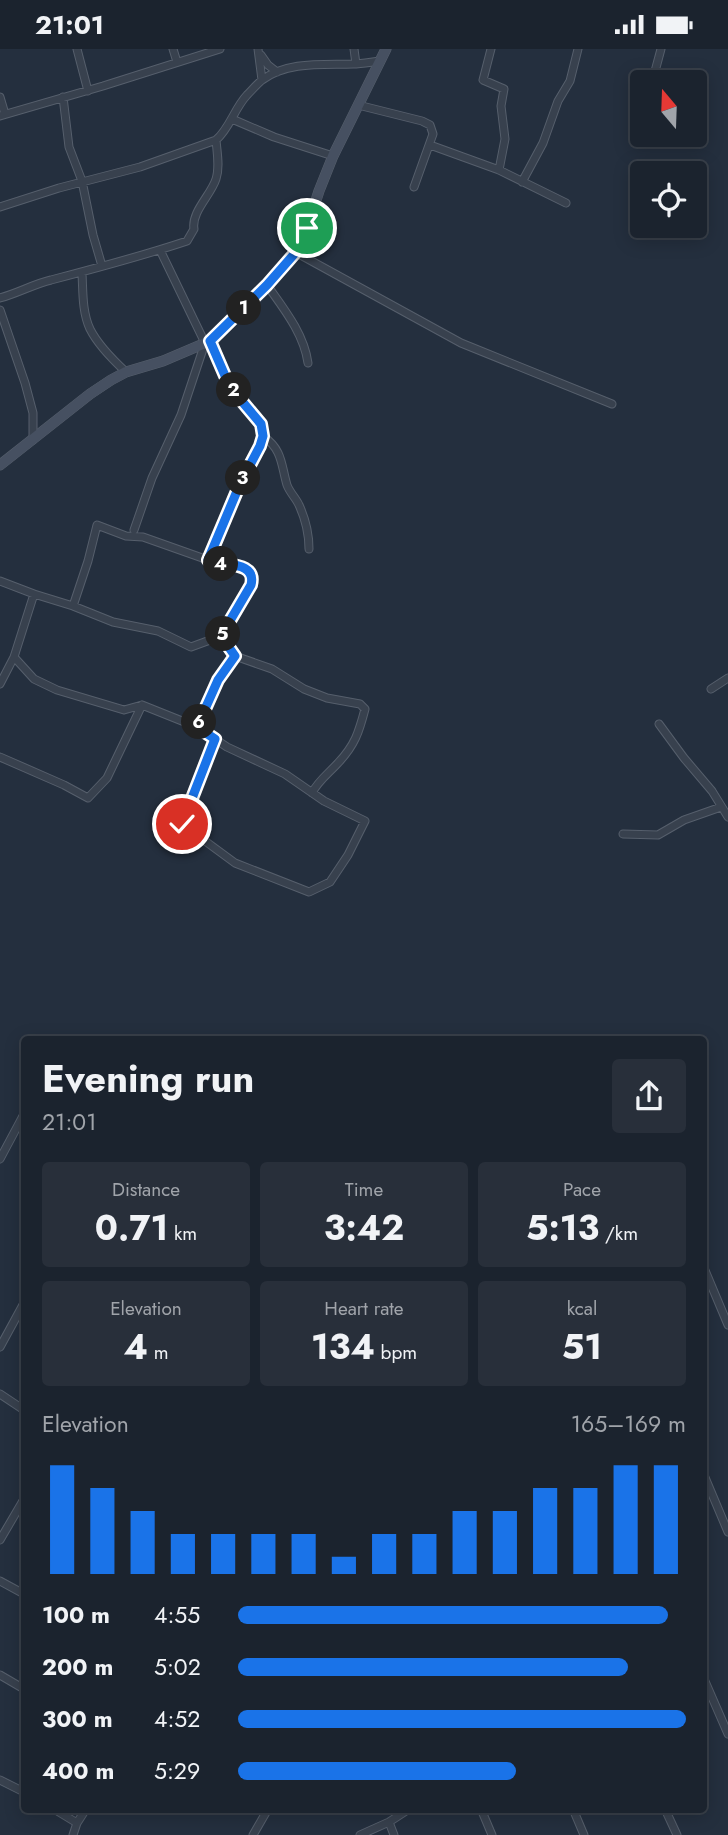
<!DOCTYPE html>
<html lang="en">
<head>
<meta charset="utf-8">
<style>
	body { margin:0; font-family:Jost,sans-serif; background:#282f3a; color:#f1f3f6; height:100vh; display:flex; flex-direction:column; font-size:26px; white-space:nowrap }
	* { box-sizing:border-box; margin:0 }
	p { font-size:23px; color:#a0a4aa }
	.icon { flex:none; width:38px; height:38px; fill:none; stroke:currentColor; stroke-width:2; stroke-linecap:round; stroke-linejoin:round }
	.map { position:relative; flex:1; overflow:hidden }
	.drawer { position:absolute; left:21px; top:987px; width:686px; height:777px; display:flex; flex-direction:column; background:#1b232e; border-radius:7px; box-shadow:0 4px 18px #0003,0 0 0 2px #39404a }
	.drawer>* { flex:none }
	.needle { width:46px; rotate:341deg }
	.controls { position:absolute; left:630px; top:21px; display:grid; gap:14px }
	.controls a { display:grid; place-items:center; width:77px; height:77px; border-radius:7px; background:#1b232e; box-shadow:0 4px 18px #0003,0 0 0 2px #39404a; font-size:35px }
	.pin { position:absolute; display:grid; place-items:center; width:60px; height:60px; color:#fff; margin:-30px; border:4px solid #fff; border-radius:50%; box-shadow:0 2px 7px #0007 }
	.km { position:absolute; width:35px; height:35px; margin:-18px; border-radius:50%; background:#222; color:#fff; font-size:19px; line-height:35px; text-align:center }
	.round { display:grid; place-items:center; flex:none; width:74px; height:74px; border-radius:7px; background:#282f3a }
	.overview { display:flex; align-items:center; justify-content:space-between; height:119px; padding:0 21px }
	h1 { font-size:38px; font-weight:700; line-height:52px }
	.stats { display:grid; grid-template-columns:repeat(3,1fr); gap:10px; height:119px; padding:7px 21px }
	.stats div { display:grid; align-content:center; border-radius:7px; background:#282f3a; text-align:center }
	.stats b { font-size:35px; font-weight:700 }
	.stats small { font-size:19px; font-weight:400 }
	.stats p { font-size:19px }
	.chart { height:196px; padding:14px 21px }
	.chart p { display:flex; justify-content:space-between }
	.chart svg { width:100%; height:126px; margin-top:7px; stroke:#1a73e8; stroke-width:6 }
	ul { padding:0 21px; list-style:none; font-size:23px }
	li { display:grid; grid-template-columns:112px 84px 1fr; align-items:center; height:52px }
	li i { height:18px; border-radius:9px; background:#1a73e8 }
	.status { display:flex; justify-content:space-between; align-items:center; height:49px; padding:0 35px; background:#1b232e; direction:ltr }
	.status svg { height:19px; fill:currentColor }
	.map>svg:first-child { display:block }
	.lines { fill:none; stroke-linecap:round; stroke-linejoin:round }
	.street-casing { stroke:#565f6c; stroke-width:9 }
	.secondary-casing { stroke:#565f6c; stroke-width:11 }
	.street { stroke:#38414e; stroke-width:7 }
	.secondary { stroke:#465061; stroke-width:10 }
	.route-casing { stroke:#fff; stroke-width:14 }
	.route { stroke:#1a73e8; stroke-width:9 }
</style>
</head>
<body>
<div class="status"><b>21:01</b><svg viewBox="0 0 49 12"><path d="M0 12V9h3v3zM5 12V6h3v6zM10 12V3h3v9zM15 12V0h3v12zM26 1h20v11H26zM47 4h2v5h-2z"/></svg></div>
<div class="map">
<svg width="728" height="1786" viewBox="0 0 728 1786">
	<rect width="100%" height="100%" fill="#242f3e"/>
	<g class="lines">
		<defs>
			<path id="street" d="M77,0l11,42
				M173,0l4,13
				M258,0l4,31
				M354,0l2,15
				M491,0l-8,31 21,9 -3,17 4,33 -6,31
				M261,6l7,10 9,7
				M654,26l7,-26
				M0,48l5,17
				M63,48l6,50 13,34 11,54 9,31
				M358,56l64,16 8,4 3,9 -19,53
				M0,67l103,-30 117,-37
				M232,70l42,18 59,19
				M430,96l69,25 67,33
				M522,133l21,-39 15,-42 12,-20 8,-32
				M0,158l59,-19 81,-21 76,-27c14,-12 18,-31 31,-45 5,-5 10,-11 15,-15 26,-19 61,-15 91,-16 9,0 18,-2 27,-3
				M295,203l166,91 151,61
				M82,224c1,18 0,39 8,56 8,16 23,31 36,43
				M267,236c17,24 37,49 41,78
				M0,249c18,-5 34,-14 51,-18 46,-12 91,-24 136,-39l7,-12c-3,-17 17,-34 22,-50 4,-12 1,-27 0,-39
				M0,261l25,73 8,30v27
				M263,387c20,14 18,29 24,49 3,8 9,13 12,20 6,13 10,30 10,44
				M134,481l18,-52 29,-63 24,-72 -45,-93
				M0,532l34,13
				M73,557l40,16 45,9 33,16 30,-11
				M235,607l37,13 32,20 23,9 33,6 5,5c-6,23 -10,36 -27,54 -9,10 -20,18 -26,30
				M14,608l20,-63 39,12 15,-45 9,-36 29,11 17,1 65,23
				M0,635l14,-27 20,22 23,11 67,20 18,-5 55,22 21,-47 17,-24 -14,-20 30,-51c6,-24 -27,-19 -43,-25l32,-76 20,-38 3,-10 -2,-12 -21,-25 -14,-21 -16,-37
				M711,640l17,-11
				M659,675l25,34 28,33 16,26
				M197,678l30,20 58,27 39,27 41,20 -17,34 -18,27 -21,10 -74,-29 -53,-39 33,-85
				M0,708l64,28 24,13 19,-20 35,-73
				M623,785l35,1 26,-15 37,-13
				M0,1110l24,-45
				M704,1219l24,57
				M0,1298l24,-44
				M0,1345l24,16
				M704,1426l24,57
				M0,1491l24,-41
				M0,1532l24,13
				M0,1626l24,14
				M704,1630l24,55
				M0,1731l24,12
				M54,1760l23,14
				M481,1760l11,26
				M573,1760l11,26
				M665,1760l12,26
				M389,1773l5,13
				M73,1786l4,-12 9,-14
				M253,1786l15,-26
				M360,1786l29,-13 20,-13"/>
			<path id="secondary" d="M0,416l90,-71 21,-14 15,-8 37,-11 47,-20 57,-56 28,-33 12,-24 12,-37 14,-35 53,-107"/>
		</defs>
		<use href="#street" class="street-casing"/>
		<use href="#secondary" class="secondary-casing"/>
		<use href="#street" class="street"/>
		<use href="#secondary" class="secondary"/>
	</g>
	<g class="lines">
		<defs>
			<path id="route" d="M182,775l33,-85 -18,-12 21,-47 17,-24 -14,-20 30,-51c6,-24 -27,-19 -43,-25l32,-76 20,-38 3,-10 -2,-12 -21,-25 -14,-21 -16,-37 57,-56 29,-33 11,-24"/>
		</defs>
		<use href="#route" class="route-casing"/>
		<use href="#route" class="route"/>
	</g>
</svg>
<div class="controls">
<a><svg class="needle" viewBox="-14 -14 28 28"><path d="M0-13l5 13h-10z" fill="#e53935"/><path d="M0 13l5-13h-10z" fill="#a0a4aa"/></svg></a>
<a><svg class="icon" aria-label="locate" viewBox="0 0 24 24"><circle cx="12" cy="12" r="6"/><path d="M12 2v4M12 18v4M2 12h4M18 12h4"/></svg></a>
</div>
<div class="pin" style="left:307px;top:179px;background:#1e9e55"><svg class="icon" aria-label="arrive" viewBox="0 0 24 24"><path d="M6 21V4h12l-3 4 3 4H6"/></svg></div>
<div class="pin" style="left:182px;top:775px;background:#d93025"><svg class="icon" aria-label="check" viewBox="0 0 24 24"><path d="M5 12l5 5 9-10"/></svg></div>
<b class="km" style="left:244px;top:259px">1</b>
<b class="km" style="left:234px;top:341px">2</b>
<b class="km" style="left:243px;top:429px">3</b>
<b class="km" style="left:221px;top:515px">4</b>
<b class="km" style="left:223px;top:585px">5</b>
<b class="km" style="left:199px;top:673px">6</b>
<section class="drawer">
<div class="overview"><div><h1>Evening run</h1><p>21:01</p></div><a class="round"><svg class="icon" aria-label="share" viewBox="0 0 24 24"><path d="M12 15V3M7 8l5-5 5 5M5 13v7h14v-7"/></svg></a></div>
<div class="stats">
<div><p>Distance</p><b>0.71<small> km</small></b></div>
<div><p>Time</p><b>3:42</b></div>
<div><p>Pace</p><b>5:13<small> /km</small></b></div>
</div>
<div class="stats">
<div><p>Elevation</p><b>4<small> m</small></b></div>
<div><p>Heart rate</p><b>134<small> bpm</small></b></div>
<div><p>kcal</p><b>51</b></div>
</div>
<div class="chart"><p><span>Elevation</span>165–169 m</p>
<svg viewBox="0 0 160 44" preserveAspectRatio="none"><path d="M5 44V6M15 44V14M25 44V22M35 44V30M45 44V30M55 44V30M65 44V30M75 44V38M85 44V30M95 44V30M105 44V22M115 44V22M125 44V14M135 44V14M145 44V6M155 44V6"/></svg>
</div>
<ul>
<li><b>100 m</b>4:55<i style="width:96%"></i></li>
<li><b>200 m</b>5:02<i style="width:87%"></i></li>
<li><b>300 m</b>4:52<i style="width:100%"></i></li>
<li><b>400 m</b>5:29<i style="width:62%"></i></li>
</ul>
</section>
</div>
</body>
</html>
